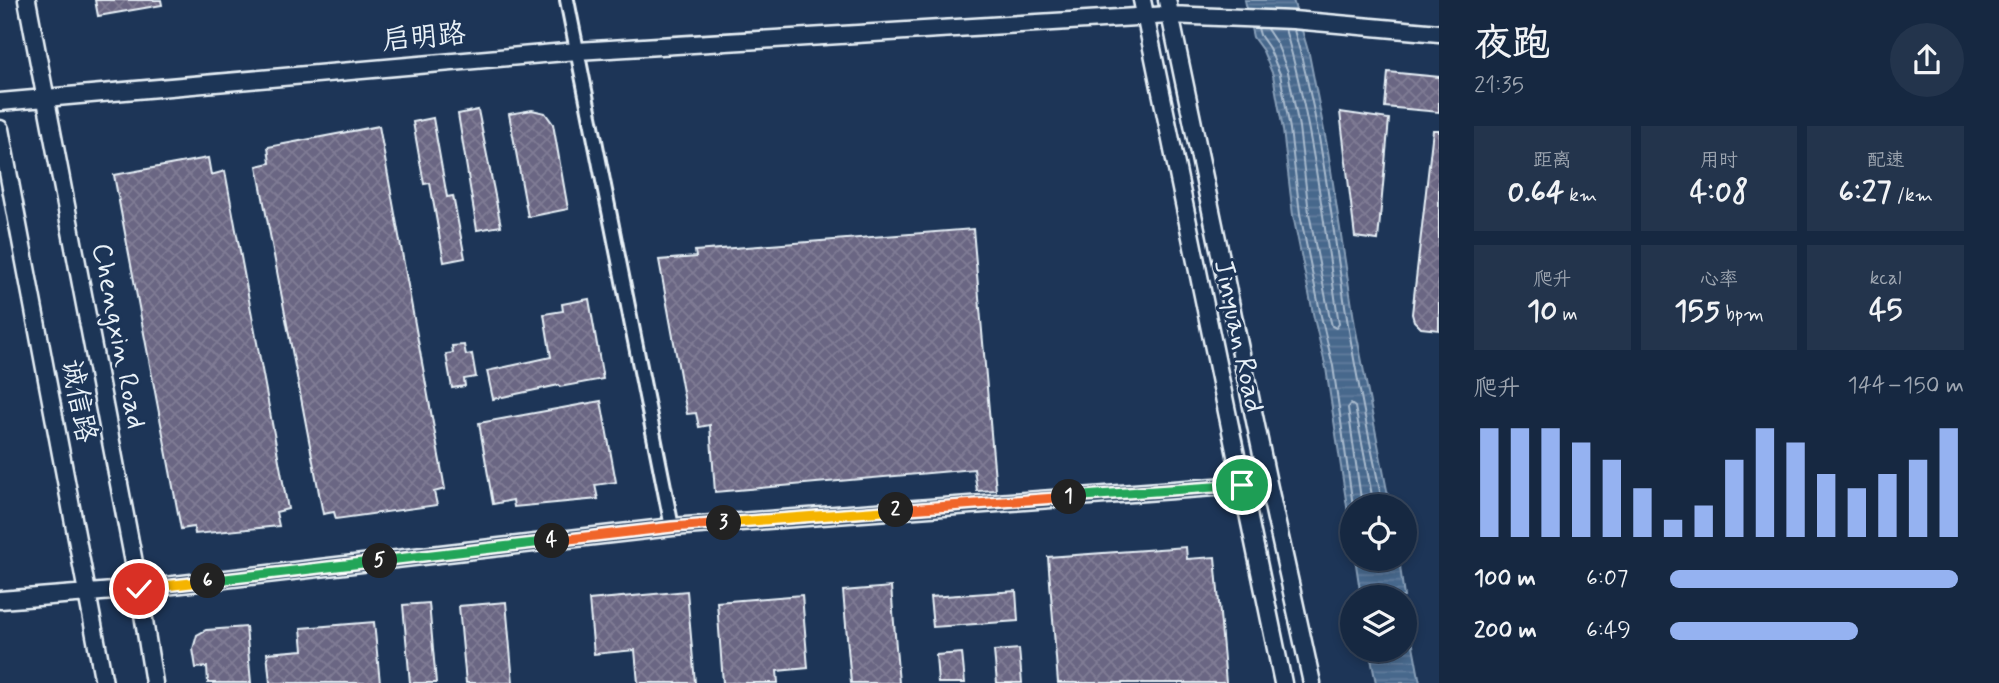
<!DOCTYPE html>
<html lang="zh">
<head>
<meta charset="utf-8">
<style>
	body { margin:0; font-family:Mynerve,"LXGW WenKai TC",sans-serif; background:#23344c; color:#f1f3f6; height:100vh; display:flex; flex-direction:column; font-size:26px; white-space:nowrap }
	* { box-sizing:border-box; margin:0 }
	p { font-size:23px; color:#9ea6b1 }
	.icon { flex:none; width:38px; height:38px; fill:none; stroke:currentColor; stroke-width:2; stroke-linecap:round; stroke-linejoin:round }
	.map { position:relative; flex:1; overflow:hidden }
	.side { display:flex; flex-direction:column; background:#162841; width:560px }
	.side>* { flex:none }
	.controls { position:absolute; left:1340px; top:494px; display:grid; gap:14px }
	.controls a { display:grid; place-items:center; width:77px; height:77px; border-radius:50%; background:#162841; box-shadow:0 4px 10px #0003,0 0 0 2px #35445a; font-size:35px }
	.pin { position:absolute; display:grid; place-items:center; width:60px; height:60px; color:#fff; margin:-30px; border:4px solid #fff; border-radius:50%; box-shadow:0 2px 7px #0007 }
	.km { position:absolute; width:35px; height:35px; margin:-18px; border-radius:50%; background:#222; color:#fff; font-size:19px; line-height:35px; text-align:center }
	.round { display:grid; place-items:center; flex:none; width:74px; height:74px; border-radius:37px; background:#23344c }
	.summary { display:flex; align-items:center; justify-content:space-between; height:119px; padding:0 35px }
	h1 { font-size:38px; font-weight:700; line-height:52px }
	.figures { display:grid; grid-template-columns:repeat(3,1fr); gap:10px; height:119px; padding:7px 35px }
	.figures div { display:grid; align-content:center; border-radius:0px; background:#23344c; text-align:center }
	.figures b { font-size:30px; font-weight:700 }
	.figures small { font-size:19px; font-weight:400 }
	.figures p { font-size:19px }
	.chart { height:196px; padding:14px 35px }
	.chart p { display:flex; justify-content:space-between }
	.chart svg { width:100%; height:126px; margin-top:7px; stroke:#95b2f1; stroke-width:6 }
	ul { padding:0 35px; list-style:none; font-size:23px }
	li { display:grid; grid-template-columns:112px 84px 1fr; align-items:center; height:52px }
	li i { height:18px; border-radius:9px; background:#95b2f1 }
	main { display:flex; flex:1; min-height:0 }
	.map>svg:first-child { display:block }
	.water { fill:url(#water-rules); stroke:#879eb7; stroke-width:2 }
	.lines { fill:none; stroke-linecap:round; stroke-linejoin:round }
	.shore { stroke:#a8bacd; stroke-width:2 }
	.building { fill:url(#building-cross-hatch); stroke:#e8f1f8; stroke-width:2 }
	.street-casing { stroke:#e8f1f8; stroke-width:18 }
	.secondary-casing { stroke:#e8f1f8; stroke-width:21 }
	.street { stroke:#1d3557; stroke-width:12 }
	.secondary { stroke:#1d3557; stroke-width:16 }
	.split-1-casing { stroke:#fff; stroke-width:14 }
	.split-2-casing { stroke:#fff; stroke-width:14 }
	.split-3-casing { stroke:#fff; stroke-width:14 }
	.split-4-casing { stroke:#fff; stroke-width:14 }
	.split-5-casing { stroke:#fff; stroke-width:14 }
	.split-6-casing { stroke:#fff; stroke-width:14 }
	.split-7-casing { stroke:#fff; stroke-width:14 }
	.split-1 { stroke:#22a559; stroke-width:9 }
	.split-2 { stroke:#f0652b; stroke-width:9 }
	.split-3 { stroke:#f5b400; stroke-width:9 }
	.split-4 { stroke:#f0652b; stroke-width:9 }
	.split-5 { stroke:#22a559; stroke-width:9 }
	.split-6 { stroke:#22a559; stroke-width:9 }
	.split-7 { stroke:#f5b400; stroke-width:9 }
	.labels { text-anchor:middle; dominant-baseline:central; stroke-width:6; stroke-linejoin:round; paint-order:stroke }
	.street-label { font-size:28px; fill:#e8f1f8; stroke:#1d3557 }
</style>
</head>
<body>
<main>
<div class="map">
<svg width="1439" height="683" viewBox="0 0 1439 683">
	<defs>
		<pattern id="water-rules" width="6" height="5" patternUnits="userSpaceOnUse" patternTransform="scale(1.75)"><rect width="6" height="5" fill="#47678c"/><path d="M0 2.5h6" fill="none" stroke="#627d9d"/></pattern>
		<pattern id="building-cross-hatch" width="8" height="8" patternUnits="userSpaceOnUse" patternTransform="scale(1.75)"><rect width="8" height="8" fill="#6b6683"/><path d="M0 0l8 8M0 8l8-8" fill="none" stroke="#807c95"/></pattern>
	</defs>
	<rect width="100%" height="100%" fill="#1d3557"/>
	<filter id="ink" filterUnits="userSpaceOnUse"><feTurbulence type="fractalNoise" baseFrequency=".0143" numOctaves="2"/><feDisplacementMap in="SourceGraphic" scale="14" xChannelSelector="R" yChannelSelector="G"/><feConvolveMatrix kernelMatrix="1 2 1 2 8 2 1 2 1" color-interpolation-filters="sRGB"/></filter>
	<g filter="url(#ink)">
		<path class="water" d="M1245,0h48l16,54 19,97 27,175 35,180h-37v40l-27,-178 -12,-50 -21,-103 -10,-85 -10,-55 -10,-24 -10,-14z
			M1355,558h44l5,39h-43z
			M1405,602l15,81h-44l-7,-34h36z"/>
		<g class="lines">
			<path class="shore" d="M1258,28l2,7 9,13 11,26 10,55 10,85 21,102 12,50 20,140
				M1267,29l10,15 11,28 11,55 10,86 20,101 3,12 4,2 3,-4c-15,-98 -26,-199 -54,-295
				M1294,30c27,91 37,188 52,282 10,65 24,129 37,194
				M1362,506l-14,-98 3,-4 4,3 19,99"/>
		</g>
		<path class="building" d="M95,0h66l1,5 -64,11z
			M1388,72l51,5v35l-54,-5z
			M478,110l23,116 -24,4 -19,-116z
			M532,110l13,3 8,11 15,85 -40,8 -19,-103z
			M1340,112l49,7 -11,121 -23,-3z
			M433,118l14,79 6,-1 12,62 -21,4 -14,-79 -6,1 -11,-62z
			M379,126l66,363 -11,3 3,13 -101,14 -2,-7 -11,2 -66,-348 13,-3 -2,-16z
			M1433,130h6v200l-18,-2 -7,-7 -2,-7z
			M208,158l3,17 14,-4 63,338 -12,3 3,14 -84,8 -1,-7 -13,2 -67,-354z
			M973,229l23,261 -19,1 -3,-22 -259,23 -5,-67 -11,2 -3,-14 -9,1 -28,-154 37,-3 -1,-6z
			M589,299l14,80 -43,8 -1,-2 -66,14 -6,-28 64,-14 -7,-43 19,-3 -1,-7z
			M464,345l2,10 6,-1 4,23 -12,2 1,7 -13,2 -6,-34 7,-1 -1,-7z
			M601,401l15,81 -21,3 3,14 -84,8 -1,-7 -20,4 -14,-81z
			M1186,547l1,12 28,-2 11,126h-168l-10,-126z
			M891,587l8,96h-48l-8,-92z
			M687,591l8,92h-57l-3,-33 -41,4 -5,-54z
			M1016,591l2,30 -85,6 -3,-30z
			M802,595l6,73 -31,3 1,12h-55l-6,-81z
			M506,602l7,81h-47l-7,-77z
			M429,603l7,80h-26l-7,-78z
			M374,622l6,61h-110l-3,-30 36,-3 -2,-22z
			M246,627l5,56h-43l-1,-16 -11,1 -3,-19 4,-14 9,-5z
			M1019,649l3,34h-25l-3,-32z
			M962,653l3,30h-27l-2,-28z"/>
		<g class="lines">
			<defs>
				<path id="street" d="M567,0l105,527"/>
				<path id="secondary" d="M27,0l112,589 15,94
					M1142,0l141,683
					M1167,0l101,483 44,200
					M0,102l577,-51 592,-36 124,5 146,13
					M0,129l104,554
					M0,600l139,-11 533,-62 596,-44"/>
			</defs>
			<use href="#street" class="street-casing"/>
			<use href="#secondary" class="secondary-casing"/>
			<use href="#street" class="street"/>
			<use href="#secondary" class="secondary"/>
		</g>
	</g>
	<g class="lines" filter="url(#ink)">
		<defs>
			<path id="split-1" d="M1069,497l173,-12"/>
			<path id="split-2" d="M896,510l173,-13"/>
			<path id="split-3" d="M724,523l172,-13"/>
			<path id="split-4" d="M552,541l120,-14 52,-4"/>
			<path id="split-5" d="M380,561l172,-20"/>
			<path id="split-6" d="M208,581l172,-20"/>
			<path id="split-7" d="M139,589l69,-8"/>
		</defs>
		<use href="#split-1" class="split-1-casing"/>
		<use href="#split-2" class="split-2-casing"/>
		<use href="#split-3" class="split-3-casing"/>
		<use href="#split-4" class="split-4-casing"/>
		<use href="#split-5" class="split-5-casing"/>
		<use href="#split-6" class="split-6-casing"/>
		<use href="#split-7" class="split-7-casing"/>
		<use href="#split-1" class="split-1"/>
		<use href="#split-2" class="split-2"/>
		<use href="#split-3" class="split-3"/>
		<use href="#split-4" class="split-4"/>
		<use href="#split-5" class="split-5"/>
		<use href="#split-6" class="split-6"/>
		<use href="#split-7" class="split-7"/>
	</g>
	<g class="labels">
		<g class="street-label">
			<text transform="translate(424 38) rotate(-5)">启明路</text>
			<text transform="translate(118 336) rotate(79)">Chengxin Road</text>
			<text transform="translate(1238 336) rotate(78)">Jinyuan Road</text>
			<text transform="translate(78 401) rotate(79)">诚信路</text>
		</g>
	</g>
</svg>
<div class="controls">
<a><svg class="icon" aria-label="locate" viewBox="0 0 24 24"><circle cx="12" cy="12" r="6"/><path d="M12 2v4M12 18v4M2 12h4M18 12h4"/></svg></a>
<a><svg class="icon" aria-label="layers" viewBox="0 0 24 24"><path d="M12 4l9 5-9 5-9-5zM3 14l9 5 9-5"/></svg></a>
</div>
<div class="pin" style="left:1242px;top:485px;background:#1e9e55"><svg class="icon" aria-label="arrive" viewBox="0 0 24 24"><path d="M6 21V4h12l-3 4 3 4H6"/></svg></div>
<div class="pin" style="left:139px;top:589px;background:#d93025"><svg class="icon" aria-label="check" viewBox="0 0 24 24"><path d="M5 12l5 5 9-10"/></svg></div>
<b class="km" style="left:1069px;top:497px">1</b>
<b class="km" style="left:896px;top:510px">2</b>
<b class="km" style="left:724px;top:523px">3</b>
<b class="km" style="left:552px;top:541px">4</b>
<b class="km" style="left:380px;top:561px">5</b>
<b class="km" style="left:208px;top:581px">6</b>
</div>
<section class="side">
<div class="summary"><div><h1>夜跑</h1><p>21:35</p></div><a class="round"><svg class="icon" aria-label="share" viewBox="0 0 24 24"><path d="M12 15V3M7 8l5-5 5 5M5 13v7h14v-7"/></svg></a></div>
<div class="figures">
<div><p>距离</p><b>0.64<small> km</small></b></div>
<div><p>用时</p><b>4:08</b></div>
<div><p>配速</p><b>6:27<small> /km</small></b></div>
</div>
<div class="figures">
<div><p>爬升</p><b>10<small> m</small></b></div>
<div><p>心率</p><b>155<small> bpm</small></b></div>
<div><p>kcal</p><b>45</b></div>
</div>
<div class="chart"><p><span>爬升</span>144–150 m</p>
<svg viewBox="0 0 160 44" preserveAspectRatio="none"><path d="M5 44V6M15 44V6M25 44V6M35 44V11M45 44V17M55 44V27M65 44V38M75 44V33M85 44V17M95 44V6M105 44V11M115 44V22M125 44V27M135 44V22M145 44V17M155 44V6"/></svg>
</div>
<ul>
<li><b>100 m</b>6:07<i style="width:98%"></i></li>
<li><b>200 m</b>6:49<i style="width:64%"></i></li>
</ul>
</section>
</main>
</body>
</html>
